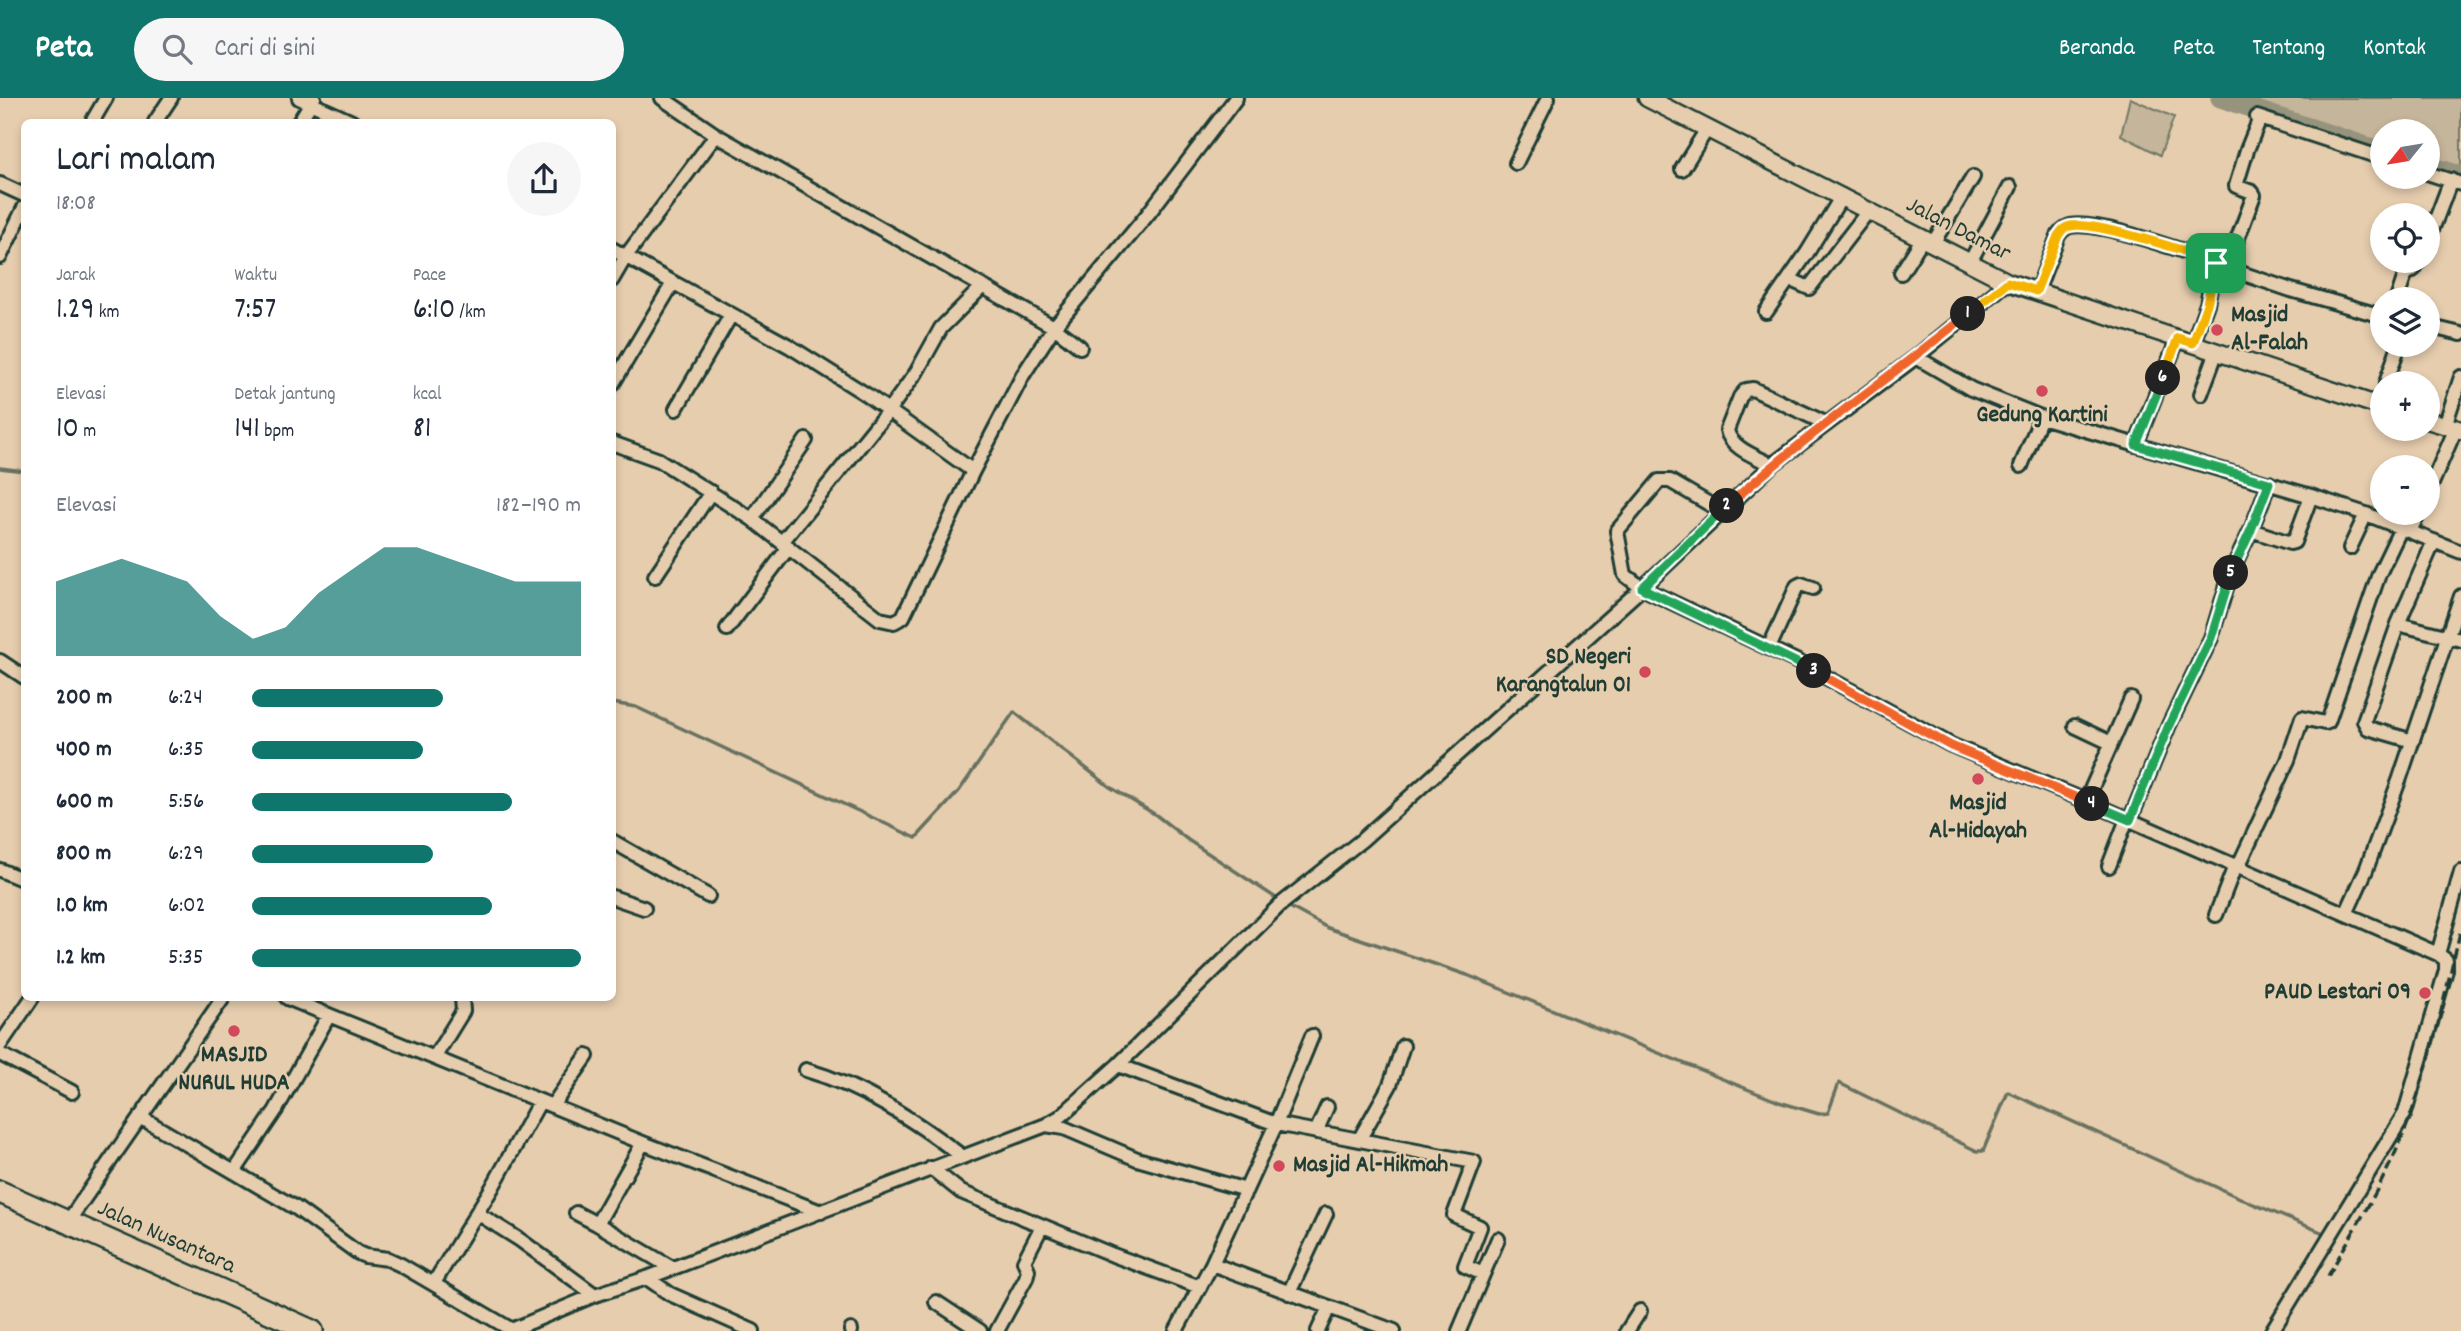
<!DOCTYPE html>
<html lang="id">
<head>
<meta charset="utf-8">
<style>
	body { margin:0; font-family:Dekko,sans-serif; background:#f6f6f7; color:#1f2937; height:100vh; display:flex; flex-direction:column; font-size:26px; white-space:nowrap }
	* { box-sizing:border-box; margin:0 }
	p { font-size:23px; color:#747a83 }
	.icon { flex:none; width:38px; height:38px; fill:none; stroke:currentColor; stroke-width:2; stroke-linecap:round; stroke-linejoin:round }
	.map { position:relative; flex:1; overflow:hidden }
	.details { position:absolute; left:21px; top:21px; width:595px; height:882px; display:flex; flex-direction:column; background:#fff; border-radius:10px; box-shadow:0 4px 10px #0003 }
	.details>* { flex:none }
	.needle { width:46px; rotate:240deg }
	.buttons { position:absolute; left:2370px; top:21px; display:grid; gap:14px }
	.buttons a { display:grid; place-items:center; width:70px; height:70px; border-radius:50%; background:#fff; box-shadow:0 4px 10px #0003; font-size:35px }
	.pin { position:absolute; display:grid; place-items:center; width:60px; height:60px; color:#fff; margin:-30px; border-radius:14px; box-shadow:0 4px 10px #0006 }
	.km { position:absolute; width:35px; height:35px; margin:-18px; border-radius:50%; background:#222; color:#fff; font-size:19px; line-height:35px; text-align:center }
	.round { display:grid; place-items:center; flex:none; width:74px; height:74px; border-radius:37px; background:#f6f6f7 }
	.headline { display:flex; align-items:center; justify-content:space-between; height:119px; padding:0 35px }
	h1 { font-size:38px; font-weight:600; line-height:52px }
	.metrics { display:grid; grid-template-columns:repeat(3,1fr); gap:10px; height:119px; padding:7px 35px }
	.metrics div { display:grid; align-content:center }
	.metrics b { font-size:30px; font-weight:600 }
	.metrics small { font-size:19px; font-weight:400 }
	.metrics p { font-size:19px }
	.chart { height:196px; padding:14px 35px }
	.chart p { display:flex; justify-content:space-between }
	.chart svg { width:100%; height:126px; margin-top:7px; fill:#0f766e; opacity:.7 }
	ul { padding:0 35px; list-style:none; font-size:23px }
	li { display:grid; grid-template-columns:112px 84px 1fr; align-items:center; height:52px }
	li i { height:18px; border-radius:9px; background:#0f766e }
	header { display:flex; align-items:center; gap:42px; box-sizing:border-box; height:98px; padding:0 35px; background:#0f766e; color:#fff }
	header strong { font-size:33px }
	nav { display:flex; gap:38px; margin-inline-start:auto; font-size:24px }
	.search { width:490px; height:63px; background:#f6f6f7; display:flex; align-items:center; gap:18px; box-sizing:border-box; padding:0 24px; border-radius:38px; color:#747a83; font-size:26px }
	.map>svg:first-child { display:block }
	.green { fill:#c5b59a; stroke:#727967; stroke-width:2 }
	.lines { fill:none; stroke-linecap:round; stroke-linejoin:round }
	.stream { stroke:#677160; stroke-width:3.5 }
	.river { stroke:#97947d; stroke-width:19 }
	.minor-casing { stroke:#1f3d34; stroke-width:18 }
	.tertiary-casing { stroke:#1f3d34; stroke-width:21 }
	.trunk-casing { stroke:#1f3d34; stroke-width:26 }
	.minor { stroke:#e6cdae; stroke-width:12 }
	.tertiary { stroke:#e6cdae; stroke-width:16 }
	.trunk { stroke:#e6cdae; stroke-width:21 }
	.rail { stroke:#1f3d34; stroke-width:3.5; stroke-dasharray:10 5; stroke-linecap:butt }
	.split-1-casing { stroke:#fff; stroke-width:14 }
	.split-2-casing { stroke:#fff; stroke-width:14 }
	.split-3-casing { stroke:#fff; stroke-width:14 }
	.split-4-casing { stroke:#fff; stroke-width:14 }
	.split-5-casing { stroke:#fff; stroke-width:14 }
	.split-6-casing { stroke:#fff; stroke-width:14 }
	.split-7-casing { stroke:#fff; stroke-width:14 }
	.split-1 { stroke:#f5b400; stroke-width:9 }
	.split-2 { stroke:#f0652b; stroke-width:9 }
	.split-3 { stroke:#22a559; stroke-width:9 }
	.split-4 { stroke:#f0652b; stroke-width:9 }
	.split-5 { stroke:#22a559; stroke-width:9 }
	.split-6 { stroke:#22a559; stroke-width:9 }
	.split-7 { stroke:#f5b400; stroke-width:9 }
	.poi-dot { fill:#d1495b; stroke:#e6cdae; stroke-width:2.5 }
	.labels { text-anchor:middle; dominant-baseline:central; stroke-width:5; stroke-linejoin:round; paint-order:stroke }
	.street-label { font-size:24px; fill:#1f3d34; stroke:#e6cdae }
	.poi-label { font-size:24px; font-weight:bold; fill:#1f3d34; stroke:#e6cdae }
</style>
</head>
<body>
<header>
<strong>Peta</strong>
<div class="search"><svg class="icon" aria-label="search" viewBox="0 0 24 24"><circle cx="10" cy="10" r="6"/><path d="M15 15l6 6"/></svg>Cari di sini</div>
<nav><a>Beranda</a><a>Peta</a><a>Tentang</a><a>Kontak</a></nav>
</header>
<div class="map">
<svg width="2461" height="1233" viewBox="0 0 2461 1233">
	<rect width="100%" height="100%" fill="#e6cdae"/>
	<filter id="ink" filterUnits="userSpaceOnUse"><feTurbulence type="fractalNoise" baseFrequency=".0143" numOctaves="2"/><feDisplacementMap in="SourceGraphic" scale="14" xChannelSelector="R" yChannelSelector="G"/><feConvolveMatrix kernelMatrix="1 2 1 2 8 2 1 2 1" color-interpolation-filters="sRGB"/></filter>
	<g filter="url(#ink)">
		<path class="green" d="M2130,0l44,19 -14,38 -39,-20z
			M2236,0h225v75l-34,-11v-31h-45v15z"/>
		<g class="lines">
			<path class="stream" d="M0,370l24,3
				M612,605l24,4 280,131 43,-47 55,-79 96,75 46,28 32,25 91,60
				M1286,807l42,23 139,47 312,127 40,12 9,-1 11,-30 138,68h6l25,-59 243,111 75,31"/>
			<path class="river" d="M2220,0l162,53
				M2427,67l34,10"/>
			<defs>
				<path id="minor" d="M299,0l53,24
					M662,0l54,37 338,192 26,20
					M2257,19l125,41
					M2260,20l-13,32 -11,36 16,6 2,3 -24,64 1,8 10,6 50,17 91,26
					M92,24l14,-24
					M155,24l16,-24
					M299,24l15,-24
					M1516,65l32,-65
					M1682,71l25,-40
					M2427,75l34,11
					M0,86l24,11
					M1933,145l40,-66
					M2427,145l24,-63
					M612,151l177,97 78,49 106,76
					M0,159l24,-49
					M1970,164l40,-75
					M1901,175l22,-35
					M1789,181l20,9 60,-78
					M612,182l14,-24 90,-121
					M2008,184l-92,75 -144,108 -130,123 156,74 153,83 135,56 352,153 8,6v10l-41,143 -133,218
					M2037,193l21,-55c3,-5 6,-8 12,-10 27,-6 109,24 138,33l7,4 -8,41 -14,39
					M2397,201l8,-24 9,-6 5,-8
					M1766,214l41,-59 35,-57
					M2427,228l34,8
					M1916,259l55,32 70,28 270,79 55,18 95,38
					M2386,285l13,-38
					M612,287l61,-102
					M2201,296l16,-43
					M676,311l55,-94
					M2445,327l16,-48
					M612,345l47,17 93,59 128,100 14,3 9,-5 70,-146 50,-96 31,-48 94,-113 88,-116
					M2136,347l42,-107
					M1772,367c-15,-8 -42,-17 -45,-35l13,-33 6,-7 7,-1 74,35
					M2021,368l20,-49
					M2427,397l29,-67
					M752,421l54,-79
					M2251,432l18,-47
					M2410,433l9,-18
					M782,444l107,-132 27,-37 25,-45 41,-41
					M2350,450l16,-34
					M655,478l56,-84
					M2398,526l63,16
					M727,531l62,-82
					M1769,550l28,-62 4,-2 12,4
					M0,563l24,16
					M2075,628l36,17
					M2413,643l-45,-13 -4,-7 34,-97 36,-83
					M2086,703l45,-102
					M2130,722l39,-95 42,-87 20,-66 20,-42 39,13 4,-1 17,-46
					M612,743l96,55
					M2109,768l18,-47
					M2238,769l50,-107 14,-42 23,5 3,-1 51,-148 22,-46
					M0,772l24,10
					M612,799l32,11
					M2346,816l20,-44 34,-92 61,-182
					M2216,817l19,-49
					M2438,856l23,-82
					M287,900l356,145 178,69
					M1312,938l-36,88 198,38 -20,53 26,12 -15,39 18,8
					M0,947l32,-47
					M0,956l72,38
					M434,960l29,-47 -1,-13
					M1118,967l158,59 -64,140 -36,67
					M806,972c59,17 109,51 157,87
					M552,1008l35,-50
					M140,1019l156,91 62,45 7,3 23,3 13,6 111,65
					M1046,1027l18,3 73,31 109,31
					M1316,1034l11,-25
					M1359,1042l31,-55 13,-39
					M931,1070l30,24 152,63 87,32
					M234,1074l42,-62 53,-95
					M477,1115l43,27 75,55
					M576,1115l21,11 46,-81
					M67,1125l156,-225
					M597,1126l75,44
					M1212,1166l182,67
					M647,1180l23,16 83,37
					M434,1185l58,-95 48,-87
					M1289,1195l37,-79
					M936,1204l44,29
					M509,1233l86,-36 52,-17 399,-153 14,-8 58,-52 162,-160 82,-65 280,-252 -17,-13 -8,-44 42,-50h11l51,30
					M851,1233v-1
					M997,1233l29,-53 2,-8 -4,-9 18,-35
					M1318,1233l11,-24
					M1459,1233l39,-92
					M1627,1233l13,-20"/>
				<path id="tertiary" d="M1647,0l361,184 374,125
					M2427,322l34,10"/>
				<path id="trunk" d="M0,1094l312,139"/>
			</defs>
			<use href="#minor" class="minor-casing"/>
			<use href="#tertiary" class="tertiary-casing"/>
			<use href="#trunk" class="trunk-casing"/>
			<use href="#minor" class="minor"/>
			<use href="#tertiary" class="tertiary"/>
			<use href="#trunk" class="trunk"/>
			<path class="rail" d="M2328,1178c27,-48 57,-95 77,-146 26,-65 39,-134 56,-201"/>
		</g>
	</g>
	<g class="lines" filter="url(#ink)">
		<defs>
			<path id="split-1" d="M1968,216l40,-32 28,9 22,-55c4,-6 6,-9 13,-10 22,-5 121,26 145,37"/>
			<path id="split-2" d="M1727,408c76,-69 161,-127 241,-192"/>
			<path id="split-3" d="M1727,408l-85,82 172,83"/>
			<path id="split-4" d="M1814,573l137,75 141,58"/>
			<path id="split-5" d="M2092,706l38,16 39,-95 42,-87 20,-65"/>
			<path id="split-6" d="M2163,280l-27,67 133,38 -18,47 -20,43"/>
			<path id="split-7" d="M2163,280l15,-40 15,5 14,-39 9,-41"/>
		</defs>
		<use href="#split-1" class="split-1-casing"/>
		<use href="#split-2" class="split-2-casing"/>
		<use href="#split-3" class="split-3-casing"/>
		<use href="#split-4" class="split-4-casing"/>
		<use href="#split-5" class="split-5-casing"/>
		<use href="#split-6" class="split-6-casing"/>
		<use href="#split-7" class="split-7-casing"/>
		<use href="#split-1" class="split-1"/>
		<use href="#split-2" class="split-2"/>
		<use href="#split-3" class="split-3"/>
		<use href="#split-4" class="split-4"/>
		<use href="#split-5" class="split-5"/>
		<use href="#split-6" class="split-6"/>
		<use href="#split-7" class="split-7"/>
	</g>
	<g class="poi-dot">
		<circle cx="2217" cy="232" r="7"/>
		<circle cx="2042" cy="293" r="7"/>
		<circle cx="1645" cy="574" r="7"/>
		<circle cx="1978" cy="681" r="7"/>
		<circle cx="2425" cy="895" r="7"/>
		<circle cx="234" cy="933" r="7"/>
		<circle cx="1279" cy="1068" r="7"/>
	</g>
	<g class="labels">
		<g class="street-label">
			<text transform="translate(1958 132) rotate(27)">Jalan Damar</text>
			<text transform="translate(166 1140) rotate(24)">Jalan Nusantara</text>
		</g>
		<g class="poi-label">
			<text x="2231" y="218" text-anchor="start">Masjid<tspan x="2231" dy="28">Al-Falah</tspan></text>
			<text x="2042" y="318">Gedung Kartini</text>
			<text x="1631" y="560" text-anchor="end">SD Negeri<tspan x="1631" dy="28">Karangtalun 01</tspan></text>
			<text x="1978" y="706">Masjid<tspan x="1978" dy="28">Al-Hidayah</tspan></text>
			<text x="2411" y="895" text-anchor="end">PAUD Lestari 09</text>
			<text x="234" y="958">MASJID<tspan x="234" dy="28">NURUL HUDA</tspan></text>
			<text x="1293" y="1068" text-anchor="start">Masjid Al-Hikmah</text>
		</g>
	</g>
</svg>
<div class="buttons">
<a><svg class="needle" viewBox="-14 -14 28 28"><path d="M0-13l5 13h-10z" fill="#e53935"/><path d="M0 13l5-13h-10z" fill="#747a83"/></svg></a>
<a><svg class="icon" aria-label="locate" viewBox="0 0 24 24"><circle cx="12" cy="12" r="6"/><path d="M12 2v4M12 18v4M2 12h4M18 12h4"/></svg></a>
<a><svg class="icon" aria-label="layers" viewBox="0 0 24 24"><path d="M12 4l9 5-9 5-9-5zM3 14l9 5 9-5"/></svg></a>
<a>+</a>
<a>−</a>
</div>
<div class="pin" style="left:2216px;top:165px;background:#1e9e55"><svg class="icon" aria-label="arrive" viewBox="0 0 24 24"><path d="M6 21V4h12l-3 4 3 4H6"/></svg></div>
<b class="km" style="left:1968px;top:216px">1</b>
<b class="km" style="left:1727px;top:408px">2</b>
<b class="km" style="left:1814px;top:573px">3</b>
<b class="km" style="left:2092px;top:706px">4</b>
<b class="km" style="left:2231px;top:475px">5</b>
<b class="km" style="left:2163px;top:280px">6</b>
<section class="details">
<div class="headline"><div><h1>Lari malam</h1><p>18:08</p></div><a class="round"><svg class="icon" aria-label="share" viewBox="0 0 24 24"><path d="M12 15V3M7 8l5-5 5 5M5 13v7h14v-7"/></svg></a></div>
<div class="metrics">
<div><p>Jarak</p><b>1.29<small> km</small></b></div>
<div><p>Waktu</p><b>7:57</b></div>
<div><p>Pace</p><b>6:10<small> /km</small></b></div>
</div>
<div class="metrics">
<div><p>Elevasi</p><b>10<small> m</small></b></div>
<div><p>Detak jantung</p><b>141<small> bpm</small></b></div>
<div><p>kcal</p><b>81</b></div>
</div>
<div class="chart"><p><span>Elevasi</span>182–190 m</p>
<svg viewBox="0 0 160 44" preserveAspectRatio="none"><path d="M0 44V18L10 14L20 10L30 14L40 18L50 30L60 38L70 34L80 22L90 14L100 6L110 6L120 10L130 14L140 18L150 18L160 18V44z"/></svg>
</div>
<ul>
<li><b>200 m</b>6:24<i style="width:58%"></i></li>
<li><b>400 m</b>6:35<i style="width:52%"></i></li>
<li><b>600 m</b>5:56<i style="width:79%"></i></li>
<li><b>800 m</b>6:29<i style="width:55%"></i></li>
<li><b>1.0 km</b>6:02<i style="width:73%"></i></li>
<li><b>1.2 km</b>5:35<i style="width:100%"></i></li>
</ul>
</section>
</div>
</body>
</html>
